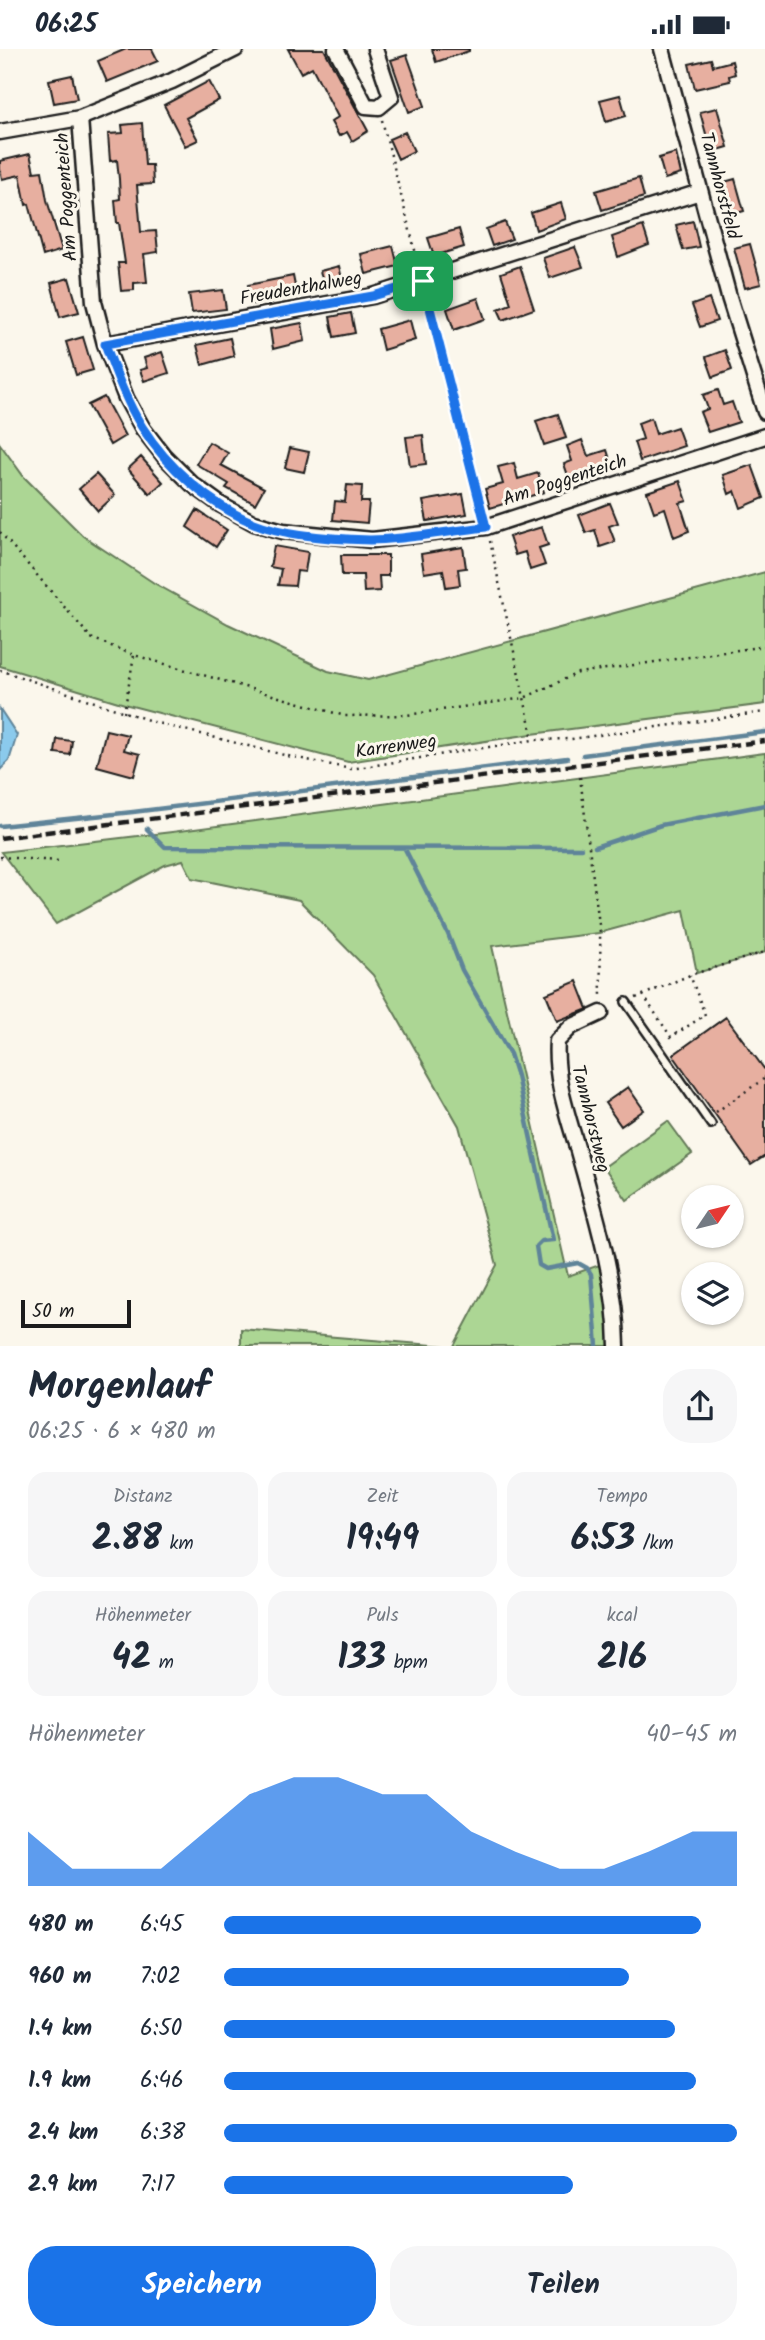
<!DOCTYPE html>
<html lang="de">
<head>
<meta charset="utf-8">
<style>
	body { margin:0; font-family:Kalam,sans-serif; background:#f6f6f7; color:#1f2937; height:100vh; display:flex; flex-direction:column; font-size:26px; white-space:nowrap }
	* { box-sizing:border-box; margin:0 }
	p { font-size:23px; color:#747a83 }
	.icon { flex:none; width:38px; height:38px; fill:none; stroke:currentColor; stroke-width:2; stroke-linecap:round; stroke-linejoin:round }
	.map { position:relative; height:1297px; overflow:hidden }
	.side { display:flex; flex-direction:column; background:#fff; flex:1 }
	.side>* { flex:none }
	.needle { width:46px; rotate:55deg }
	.controls { position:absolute; left:681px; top:1136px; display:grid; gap:14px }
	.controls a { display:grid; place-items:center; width:63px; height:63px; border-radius:50%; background:#fff; box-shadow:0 2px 5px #0004; font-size:35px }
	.scale { position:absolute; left:21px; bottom:18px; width:110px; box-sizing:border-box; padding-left:7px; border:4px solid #1c1c1c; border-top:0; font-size:19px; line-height:24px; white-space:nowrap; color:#1c1c1c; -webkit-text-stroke:5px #fbf7ec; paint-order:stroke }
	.pin { position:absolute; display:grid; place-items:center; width:60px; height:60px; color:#fff; margin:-30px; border-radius:14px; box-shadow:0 4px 10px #0006 }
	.round { display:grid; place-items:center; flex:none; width:74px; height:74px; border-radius:28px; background:#f6f6f7 }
	.summary { display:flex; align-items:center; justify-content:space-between; height:119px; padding:0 28px }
	h1 { font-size:38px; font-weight:700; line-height:52px }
	.figures { display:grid; grid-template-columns:repeat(3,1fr); gap:10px; height:119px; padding:7px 28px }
	.figures div { display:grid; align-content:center; border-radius:18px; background:#f6f6f7; text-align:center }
	.figures b { font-size:35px; font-weight:700 }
	.figures small { font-size:19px; font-weight:400 }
	.figures p { font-size:19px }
	.chart { height:196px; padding:14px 28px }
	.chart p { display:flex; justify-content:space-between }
	.chart svg { width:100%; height:126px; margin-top:7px; fill:#1a73e8; opacity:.7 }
	.button { display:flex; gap:14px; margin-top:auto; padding:14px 28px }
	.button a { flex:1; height:80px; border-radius:28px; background:#1a73e8; color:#fff; font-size:28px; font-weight:700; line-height:80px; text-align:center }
	.button a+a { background:#f6f6f7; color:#1f2937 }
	ul { padding:0 28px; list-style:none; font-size:23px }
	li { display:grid; grid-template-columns:112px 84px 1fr; align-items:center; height:52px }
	li i { height:18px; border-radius:9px; background:#1a73e8 }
	.status { display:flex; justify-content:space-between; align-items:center; height:49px; padding:0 35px; background:#fff; direction:ltr }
	.status svg { height:19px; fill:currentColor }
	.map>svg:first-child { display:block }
	.green { fill:#acd694; stroke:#647958; stroke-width:2 }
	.water { fill:#8bcaec; stroke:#5f8499; stroke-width:2 }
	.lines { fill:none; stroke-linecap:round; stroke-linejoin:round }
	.stream { stroke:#5f8499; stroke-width:4.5 }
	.building { fill:#e7afa0; stroke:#1c1c1c; stroke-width:2 }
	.service-casing { stroke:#1c1c1c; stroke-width:12 }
	.minor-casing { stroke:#1c1c1c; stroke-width:19 }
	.path { stroke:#1c1c1c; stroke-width:2.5; stroke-dasharray:2 5; stroke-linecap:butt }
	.service { stroke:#fbf7ec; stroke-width:7 }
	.minor { stroke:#fbf7ec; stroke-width:14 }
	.rail { stroke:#1c1c1c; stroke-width:4.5; stroke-dasharray:10 5; stroke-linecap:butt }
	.route-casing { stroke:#fff; stroke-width:14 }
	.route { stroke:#1a73e8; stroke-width:9 }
	.labels { text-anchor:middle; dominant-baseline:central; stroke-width:6; stroke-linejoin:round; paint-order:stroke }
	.street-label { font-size:19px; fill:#1c1c1c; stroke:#fbf7ec }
</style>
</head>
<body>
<div class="status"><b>06:25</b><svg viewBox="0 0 49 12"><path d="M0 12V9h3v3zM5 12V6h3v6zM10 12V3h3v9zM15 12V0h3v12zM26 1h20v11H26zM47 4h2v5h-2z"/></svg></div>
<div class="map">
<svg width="765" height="1297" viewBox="0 0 765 1297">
	<rect width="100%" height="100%" fill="#fbf7ec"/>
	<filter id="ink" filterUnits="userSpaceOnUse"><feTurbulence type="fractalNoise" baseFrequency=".0143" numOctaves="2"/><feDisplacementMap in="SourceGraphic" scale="14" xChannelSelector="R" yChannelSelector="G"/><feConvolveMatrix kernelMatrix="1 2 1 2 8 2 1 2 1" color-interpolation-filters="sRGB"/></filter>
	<g filter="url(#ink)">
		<path class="green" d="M0,395l24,33 59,59 71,47 74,41 100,47 40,9 397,-108v132l-233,30 -184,28 -220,-57 -128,-39z
			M765,704v199l-68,21 -13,-63 -85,23 -107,13 76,330 40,-14 8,84h-162l43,-81 -38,-139 -86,-151 -74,-75 -107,-22 -9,-18 -18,5 -109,59 -55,-72 171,-20z
			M668,1072l24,33 -65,46 -23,-33z
			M241,1280l204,17h-204z"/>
		<path class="water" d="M0,660l17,26 -8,26 -9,9z"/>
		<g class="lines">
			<path class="stream" d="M583,706l182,-23
				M0,777l133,-14 434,-54
				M147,780l18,18 416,1
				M595,798l66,-22 104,-20
				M405,800l43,85 14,36 48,84 7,22 36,164 -12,1 -5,5 3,19 7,4 32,-6 9,5 4,6 6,72"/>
		</g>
		<path class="building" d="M126,0h26l6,12 -51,21 -9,-21z
			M288,0h36l44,82 -16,10 -5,-9 -8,4 -8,-14 7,-5 -26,-50 -11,6z
			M432,0h37v2l-33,11z
			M407,6l18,51 -16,6 -18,-52z
			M711,10l2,7 19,-5 3,13 -6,2 1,5 -35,8 -6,-25z
			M72,26l5,24 -23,4 -5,-23z
			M209,32l10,19 -33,18 12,22 -13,6 -21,-41z
			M620,46l6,21 -20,6 -6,-22z
			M717,59l11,39 -17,5 -11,-40z
			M142,74l3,42h7l1,19 -16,1 4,47 15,-1 2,21 -14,2 3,28 -13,1v7l-13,1 -3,-28h7l-6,-40h-2l-2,-23 5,-1 -1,-20 -2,-19 -7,1 -2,-27 15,-1 -1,-8z
			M405,83l9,19 -16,8 -9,-20z
			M676,104l5,21 -16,5 -6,-21z
			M30,105l4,18 8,-1 5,29 15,50 -19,6 -14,-52 -3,1 -6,-30 -18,4 -2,-10v-8z
			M639,129l5,19 -42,13 -6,-19z
			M735,130l9,32 -18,5 -9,-32z
			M561,154l5,16 -30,11 -5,-17z
			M693,172l6,26 -16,3 -7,-25z
			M505,173l7,17 -20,7 -6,-17z
			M643,177l6,19 -31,12 -6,-20z
			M459,180l5,18 -30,9 -6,-18z
			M750,195l11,40 -16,4 -11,-40z
			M393,197l5,20 -32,8 -5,-20z
			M575,198l8,20 -33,11 -7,-20z
			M339,217l4,17 -18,5 -5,-17z
			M520,217l14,43 -31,11 -5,-11 13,-5 -10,-31z
			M293,227l4,20 -45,8 -4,-19z
			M69,229l10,34 -19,5 -9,-34z
			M223,241l3,19 -34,4 -3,-19z
			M478,249l7,21 -31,11 -7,-21z
			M709,250l8,22 -17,6 -8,-22z
			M351,264l4,20 -21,4 -4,-20z
			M410,271l5,20 -32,10 -5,-21z
			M302,274l3,18 -32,8 -3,-20z
			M83,288l10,33 -17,5 -10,-33z
			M230,289l4,18 -32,9 -5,-20z
			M725,301l7,20 -19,7 -7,-20z
			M162,303l7,21 -25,8 -4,-11 7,-2 -3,-10z
			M718,341l5,15 9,-3 7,20 -31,10 -8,-20 8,-3 -5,-14z
			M104,348l21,39 -15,9 -22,-40z
			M558,365l8,24 -22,7 -8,-24z
			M651,369l5,16 21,-7 7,19 -44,15 -6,-19 9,-3 -5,-16z
			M423,386l3,29 -16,2 -4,-29z
			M582,391l6,16 19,-6 6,19 -42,15 -7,-20 8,-3 -5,-15z
			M209,393l19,11 -7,12 43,23 -9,16 -29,-16 3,-4 -33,-20z
			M290,399l19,4 -5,20 -19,-4z
			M141,408l22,25 -13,12 -22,-25z
			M514,414l4,16 20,-6 6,19 -54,16 -5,-19 18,-5 -5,-17z
			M752,416l12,33 -23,10 -6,-17 -6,3 -6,-19z
			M96,425l19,21 -17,16 -19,-22z
			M680,432l7,20 -7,2 9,28 -15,6 -9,-29 -11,4 -7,-20z
			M347,436l15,1 -1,16h8l-2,21 -34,-3 2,-19 10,1z
			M463,445l4,20 -40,7 -4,-20z
			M610,454l8,20 -9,3 6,16 -15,5 -5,-17 -9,3 -7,-18z
			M197,461l30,20 -11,17 -29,-20z
			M542,478l6,18 -9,3 6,17 -15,5 -5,-18 -10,3 -6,-18z
			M274,497l34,6 -3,20 -8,-1 -2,15 -17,-1 3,-16 -11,-2z
			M463,498l3,21 -8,1 2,16 -14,2 -3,-17 -19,3 -3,-19z
			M341,506h47v21h-9l1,15 -16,1 -1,-17h-21z
			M106,681l22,5 -4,15 16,4 -6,22 -37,-10z
			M57,690l15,2 -2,14 -15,-2z
			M577,932l11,28 -31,12 -11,-27z
			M726,968l39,53v86l-14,9 -78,-110z
			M628,1038l16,23 -23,16 -16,-23z"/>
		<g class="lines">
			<defs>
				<path id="service" d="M626,953l85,122"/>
				<path id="minor" d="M336,0l30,57 13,1 12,-10 -16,-48
					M662,0l67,248 36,115
					M80,69l14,184 11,42 21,54 17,31 21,27 28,28 29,21 33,18 29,8 89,9 114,-13 279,-91
					M0,83l80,-14 92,-37 64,-32
					M105,295l268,-48 327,-104
					M601,964l-30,14 -14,14c-3,37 11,75 21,110 18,65 38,128 39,195"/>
			</defs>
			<use href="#service" class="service-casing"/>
			<use href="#minor" class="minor-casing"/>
			<path class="path" d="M382,71l37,146
				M426,244l57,221
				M0,483l91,106 43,17 211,61 62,-1 117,-17 54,-25 187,-27
				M490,492l43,198
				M0,621l157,53 131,33 63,13 182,-29 38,-1 194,-27
				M124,664l10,-58
				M580,728l20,155 1,67
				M0,808l58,4
				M643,946l28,42 34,-22 -15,-40
				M636,949l54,-23 75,-23
				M716,1063l49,-34"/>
			<use href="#service" class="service"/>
			<use href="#minor" class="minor"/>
			<path class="rail" d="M0,789l765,-97"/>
		</g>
	</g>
	<g class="lines" filter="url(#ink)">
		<defs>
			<path id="route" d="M423,232l63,246c-36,4 -81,13 -116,13 -35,-1 -84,-4 -116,-17 -44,-18 -87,-56 -112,-96 -16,-26 -26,-54 -37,-83l268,-48z"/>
		</defs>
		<use href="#route" class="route-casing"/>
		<use href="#route" class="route"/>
	</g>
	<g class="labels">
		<g class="street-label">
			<text transform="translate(719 137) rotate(75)">Tannhorstfeld</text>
			<text transform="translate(67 148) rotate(-94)">Am Poggenteich</text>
			<text transform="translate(301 240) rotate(-10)">Freudenthalweg</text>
			<text transform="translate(565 432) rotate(-18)">Am Poggenteich</text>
			<text transform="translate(396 698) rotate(-8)">Karrenweg</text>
			<text transform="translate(590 1070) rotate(76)">Tannhorstweg</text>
		</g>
	</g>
</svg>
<div class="controls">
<a><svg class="needle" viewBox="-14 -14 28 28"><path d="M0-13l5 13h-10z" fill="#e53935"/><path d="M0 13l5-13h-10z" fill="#747a83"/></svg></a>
<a><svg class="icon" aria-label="layers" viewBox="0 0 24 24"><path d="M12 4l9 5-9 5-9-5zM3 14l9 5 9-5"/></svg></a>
</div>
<div class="scale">50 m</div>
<div class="pin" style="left:423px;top:232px;background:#1e9e55"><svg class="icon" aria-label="arrive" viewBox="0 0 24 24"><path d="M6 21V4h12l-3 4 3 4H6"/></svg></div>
</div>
<section class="side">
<div class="summary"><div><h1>Morgenlauf</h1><p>06:25 · 6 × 480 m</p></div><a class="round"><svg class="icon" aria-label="share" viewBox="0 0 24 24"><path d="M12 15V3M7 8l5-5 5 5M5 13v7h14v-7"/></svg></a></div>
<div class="figures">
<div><p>Distanz</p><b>2.88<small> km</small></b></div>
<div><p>Zeit</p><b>19:49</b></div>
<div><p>Tempo</p><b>6:53<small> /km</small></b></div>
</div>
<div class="figures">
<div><p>Höhenmeter</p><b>42<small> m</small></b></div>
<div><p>Puls</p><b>133<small> bpm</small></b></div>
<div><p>kcal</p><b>216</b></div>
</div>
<div class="chart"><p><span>Höhenmeter</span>40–45 m</p>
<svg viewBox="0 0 160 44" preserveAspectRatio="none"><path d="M0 44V25L10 38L20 38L30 38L40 25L50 12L60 6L70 6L80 12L90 12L100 25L110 32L120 38L130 38L140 32L150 25L160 25V44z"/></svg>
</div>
<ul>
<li><b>480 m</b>6:45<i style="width:93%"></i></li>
<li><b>960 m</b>7:02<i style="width:79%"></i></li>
<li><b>1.4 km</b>6:50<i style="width:88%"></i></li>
<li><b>1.9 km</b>6:46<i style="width:92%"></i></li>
<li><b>2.4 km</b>6:38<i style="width:100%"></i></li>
<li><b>2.9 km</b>7:17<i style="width:68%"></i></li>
</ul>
<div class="button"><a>Speichern</a><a>Teilen</a></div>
</section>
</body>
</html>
